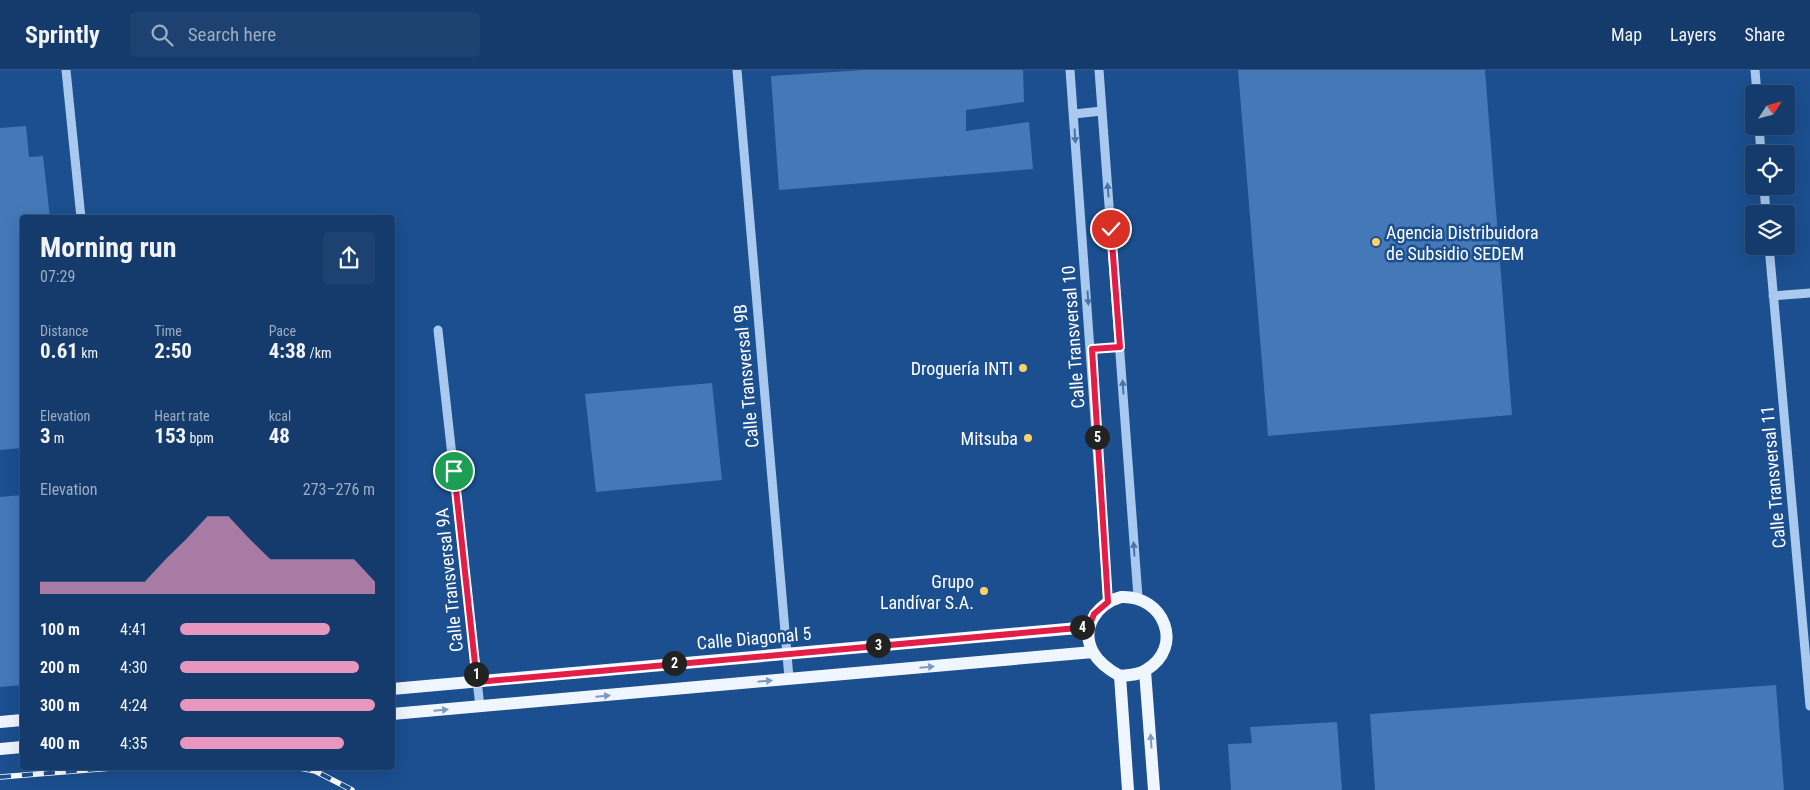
<!DOCTYPE html>
<html lang="en">
<head>
<meta charset="utf-8">
<style>
	body { margin:0; font-family:"Roboto Condensed",sans-serif; background:#1d4271; color:#f1f3f6; height:100vh; display:flex; flex-direction:column; font-size:19px; white-space:nowrap }
	* { box-sizing:border-box; margin:0 }
	p { font-size:16px; color:#9dadc1 }
	.icon { flex:none; width:28px; height:28px; fill:none; stroke:currentColor; stroke-width:2; stroke-linecap:round; stroke-linejoin:round }
	.map { position:relative; flex:1; overflow:hidden }
	.details { position:absolute; left:20px; top:145px; width:375px; height:555px; display:flex; flex-direction:column; background:#143b6b; border-radius:5px; box-shadow:0 5px 20px #0002,0 0 0 1px #33557e }
	.details>* { flex:none }
	.needle { width:32px; rotate:54deg }
	.controls { position:absolute; left:1745px; top:15px; display:grid; gap:10px }
	.controls a { display:grid; place-items:center; width:50px; height:50px; border-radius:5px; background:#143b6b; box-shadow:0 5px 20px #0002,0 0 0 1px #33557e; font-size:25px }
	.pin { position:absolute; display:grid; place-items:center; width:42px; height:42px; color:#fff; margin:-21px; border:2px solid #fff; border-radius:50%; box-shadow:0 1px 5px #0007 }
	.km { position:absolute; width:25px; height:25px; margin:-12px; border-radius:50%; background:#222; color:#fff; font-size:14px; line-height:25px; text-align:center }
	.round { display:grid; place-items:center; flex:none; width:52px; height:52px; border-radius:5px; background:#1d4271 }
	.summary { display:flex; align-items:center; justify-content:space-between; height:85px; padding:0 20px }
	h1 { font-size:28px; font-weight:700; line-height:38px }
	.stats { display:grid; grid-template-columns:repeat(3,1fr); gap:8px; height:85px; padding:5px 20px }
	.stats div { display:grid; align-content:center }
	.stats b { font-size:21px; font-weight:700 }
	.stats small { font-size:14px; font-weight:400 }
	.stats p { font-size:14px }
	.chart { height:140px; padding:10px 20px }
	.chart p { display:flex; justify-content:space-between }
	.chart svg { width:100%; height:90px; margin-top:5px; fill:#e797bd; opacity:.7 }
	ul { padding:0 20px; list-style:none; font-size:16px }
	li { display:grid; grid-template-columns:80px 60px 1fr; align-items:center; height:38px }
	li i { height:12px; border-radius:6px; background:#e797bd }
	header { display:flex; align-items:center; gap:30px; box-sizing:border-box; height:70px; padding:0 25px; background:#143b6b; border-bottom:1px solid #33557e }
	header strong { font-size:24px }
	nav { display:flex; gap:28px; margin-inline-start:auto; font-size:18px }
	.search { width:350px; height:45px; background:#1d4271; display:flex; align-items:center; gap:12px; box-sizing:border-box; padding:0 18px; border-radius:5px; color:#9dadc1; font-size:19px }
	.map>svg:first-child { display:block }
	.building { fill:#4478b7 }
	.lines { fill:none; stroke-linecap:round; stroke-linejoin:round }
	.minor { stroke:#a9c9ee; stroke-width:9 }
	.major { stroke:#f0f6ff; stroke-width:12 }
	.rail-casing { stroke:#fff; stroke-width:5.5 }
	.rail { stroke:#1b4f8f; stroke-width:4; stroke-dasharray:11; stroke-linecap:butt }
	.oneway { fill:#4674ac }
	.oneway2 { fill:#7b9ac1 }
	.route-casing { stroke:#fff; stroke-width:10 }
	.route { stroke:#e11d48; stroke-width:6 }
	.poi-dot { fill:#ffd166; stroke:#1b4f8f; stroke-width:2 }
	.labels { text-anchor:middle; dominant-baseline:central; stroke-width:5; stroke-linejoin:round; paint-order:stroke }
	.poi-label { font-size:18px; fill:#fff; stroke:#1b4f8f; text-anchor:end }
	.street-label { font-size:18px; fill:#fff; stroke:#1b4f8f }
</style>
</head>
<body>
<header>
<strong>Sprintly</strong>
<div class="search"><svg class="icon" aria-label="search" viewBox="0 0 24 24"><circle cx="10" cy="10" r="6"/><path d="M15 15l6 6"/></svg>Search here</div>
<nav><a>Map</a><a>Layers</a><a>Share</a></nav>
</header>
<div class="map">
<svg width="1810" height="720" viewBox="0 0 1810 720">
	<rect width="100%" height="100%" fill="#1b4f8f"/>
	<path class="building" d="M864,0h159l1,32 -58,8v21l63,-9 4,47 -254,21 -8,-114z
		M1238,0h247l27,345 -244,21z
		M26,56l3,31 14,-1 7,62h-28v230l-22,2v-322z
		M712,313l10,97 -126,12 -11,-98z
		M22,425v190l-22,2v-190z
		M1776,615l8,105h-409l-5,-76z
		M1337,652l5,68h-111l-3,-46 24,-1 -2,-16z"/>
	<g class="lines">
		<path class="minor" d="M66,0l15,148
			M737,0l52,608
			M1070,0l38,532
			M1099,0l39,527
			M1755,0l2,24
			M1074,44l28,-3
			M1759,56l2,28
			M1764,116l2,28
			M1769,176l41,460
			M1773,226l37,-3
			M438,260l42,377
			M1092,279l28,-2"/>
		<path class="major" d="M1121,527c43,-2 64,50 25,73 -7,5 -17,5 -26,6 -11,-6 -21,-13 -27,-24 -13,-24 4,-48 28,-55z
			M1145,601l9,119
			M1120,606l8,114
			M392,619l697,-62
			M392,644l701,-62
			M0,652l22,-2
			M0,679l22,-2"/>
		<defs>
			<path id="rail" d="M300,698l15,3 37,19
				M0,707l112,-9"/>
		</defs>
		<use href="#rail" class="rail-casing"/>
		<use href="#rail" class="rail"/>
	</g>
	<defs><path id="oneway-solid" d="M-6-.8H1V-3.2L6.5 0L1 3.2V.8H-6Z" transform="scale(1.25)"/></defs>
	<g class="oneway">
		<use href="#oneway-solid" transform="translate(1075 66) rotate(86)"/>
		<use href="#oneway-solid" transform="translate(1108 120) rotate(-94)"/>
		<use href="#oneway-solid" transform="translate(1088 228) rotate(86)"/>
		<use href="#oneway-solid" transform="translate(1123 317) rotate(-94)"/>
		<use href="#oneway-solid" transform="translate(1134 479) rotate(-94)"/>
	</g>
	<g class="oneway2">
		<use href="#oneway-solid" transform="translate(927 597) rotate(-5)"/>
		<use href="#oneway-solid" transform="translate(765 611) rotate(-5)"/>
		<use href="#oneway-solid" transform="translate(603 626) rotate(-5)"/>
		<use href="#oneway-solid" transform="translate(441 640) rotate(-5)"/>
		<use href="#oneway-solid" transform="translate(1151 671) rotate(-94)"/>
	</g>
	<g class="lines">
		<defs>
			<path id="route" d="M454,401l23,211 612,-55 5,-13 14,-12 -16,-253 28,-2 -9,-118"/>
		</defs>
		<use href="#route" class="route-casing"/>
		<use href="#route" class="route"/>
	</g>
	<g class="poi-dot">
		<circle cx="1376" cy="172" r="5"/>
		<circle cx="1023" cy="298" r="5"/>
		<circle cx="1028" cy="368" r="5"/>
		<circle cx="984" cy="521" r="5"/>
	</g>
	<g class="labels">
		<g class="poi-label">
			<text x="1386" y="162" text-anchor="start">Agencia Distribuidora<tspan x="1386" dy="21">de Subsidio SEDEM</tspan></text>
			<text x="1013" y="298">Droguería INTI</text>
			<text x="1018" y="368">Mitsuba</text>
			<text x="974" y="511">Grupo<tspan x="974" dy="21">Landívar S.A.</tspan></text>
		</g>
		<g class="street-label">
			<text transform="translate(1073 267) rotate(-94)">Calle Transversal 10</text>
			<text transform="translate(746 306) rotate(-95)">Calle Transversal 9B</text>
			<text transform="translate(1773 407) rotate(-95)">Calle Transversal 11</text>
			<text transform="translate(449 510) rotate(-96)">Calle Transversal 9A</text>
			<text transform="translate(754 568) rotate(-5)">Calle Diagonal 5</text>
		</g>
	</g>
</svg>
<div class="controls">
<a><svg class="needle" viewBox="-14 -14 28 28"><path d="M0-13l5 13h-10z" fill="#e53935"/><path d="M0 13l5-13h-10z" fill="#9dadc1"/></svg></a>
<a><svg class="icon" aria-label="locate" viewBox="0 0 24 24"><circle cx="12" cy="12" r="6"/><path d="M12 2v4M12 18v4M2 12h4M18 12h4"/></svg></a>
<a><svg class="icon" aria-label="layers" viewBox="0 0 24 24"><path d="M12 4l9 5-9 5-9-5zM3 14l9 5 9-5"/></svg></a>
</div>
<div class="pin" style="left:454px;top:401px;background:#1e9e55"><svg class="icon" aria-label="arrive" viewBox="0 0 24 24"><path d="M6 21V4h12l-3 4 3 4H6"/></svg></div>
<div class="pin" style="left:1111px;top:159px;background:#d93025"><svg class="icon" aria-label="check" viewBox="0 0 24 24"><path d="M5 12l5 5 9-10"/></svg></div>
<b class="km" style="left:476px;top:604px">1</b>
<b class="km" style="left:674px;top:593px">2</b>
<b class="km" style="left:878px;top:575px">3</b>
<b class="km" style="left:1082px;top:557px">4</b>
<b class="km" style="left:1097px;top:367px">5</b>
<section class="details">
<div class="summary"><div><h1>Morning run</h1><p>07:29</p></div><a class="round"><svg class="icon" aria-label="share" viewBox="0 0 24 24"><path d="M12 15V3M7 8l5-5 5 5M5 13v7h14v-7"/></svg></a></div>
<div class="stats">
<div><p>Distance</p><b>0.61<small> km</small></b></div>
<div><p>Time</p><b>2:50</b></div>
<div><p>Pace</p><b>4:38<small> /km</small></b></div>
</div>
<div class="stats">
<div><p>Elevation</p><b>3<small> m</small></b></div>
<div><p>Heart rate</p><b>153<small> bpm</small></b></div>
<div><p>kcal</p><b>48</b></div>
</div>
<div class="chart"><p><span>Elevation</span>273–276 m</p>
<svg viewBox="0 0 160 44" preserveAspectRatio="none"><path d="M0 44V38L10 38L20 38L30 38L40 38L50 38L60 27L70 17L80 6L90 6L100 17L110 27L120 27L130 27L140 27L150 27L160 38V44z"/></svg>
</div>
<ul>
<li><b>100 m</b>4:41<i style="width:77%"></i></li>
<li><b>200 m</b>4:30<i style="width:92%"></i></li>
<li><b>300 m</b>4:24<i style="width:100%"></i></li>
<li><b>400 m</b>4:35<i style="width:84%"></i></li>
</ul>
</section>
</div>
</body>
</html>
